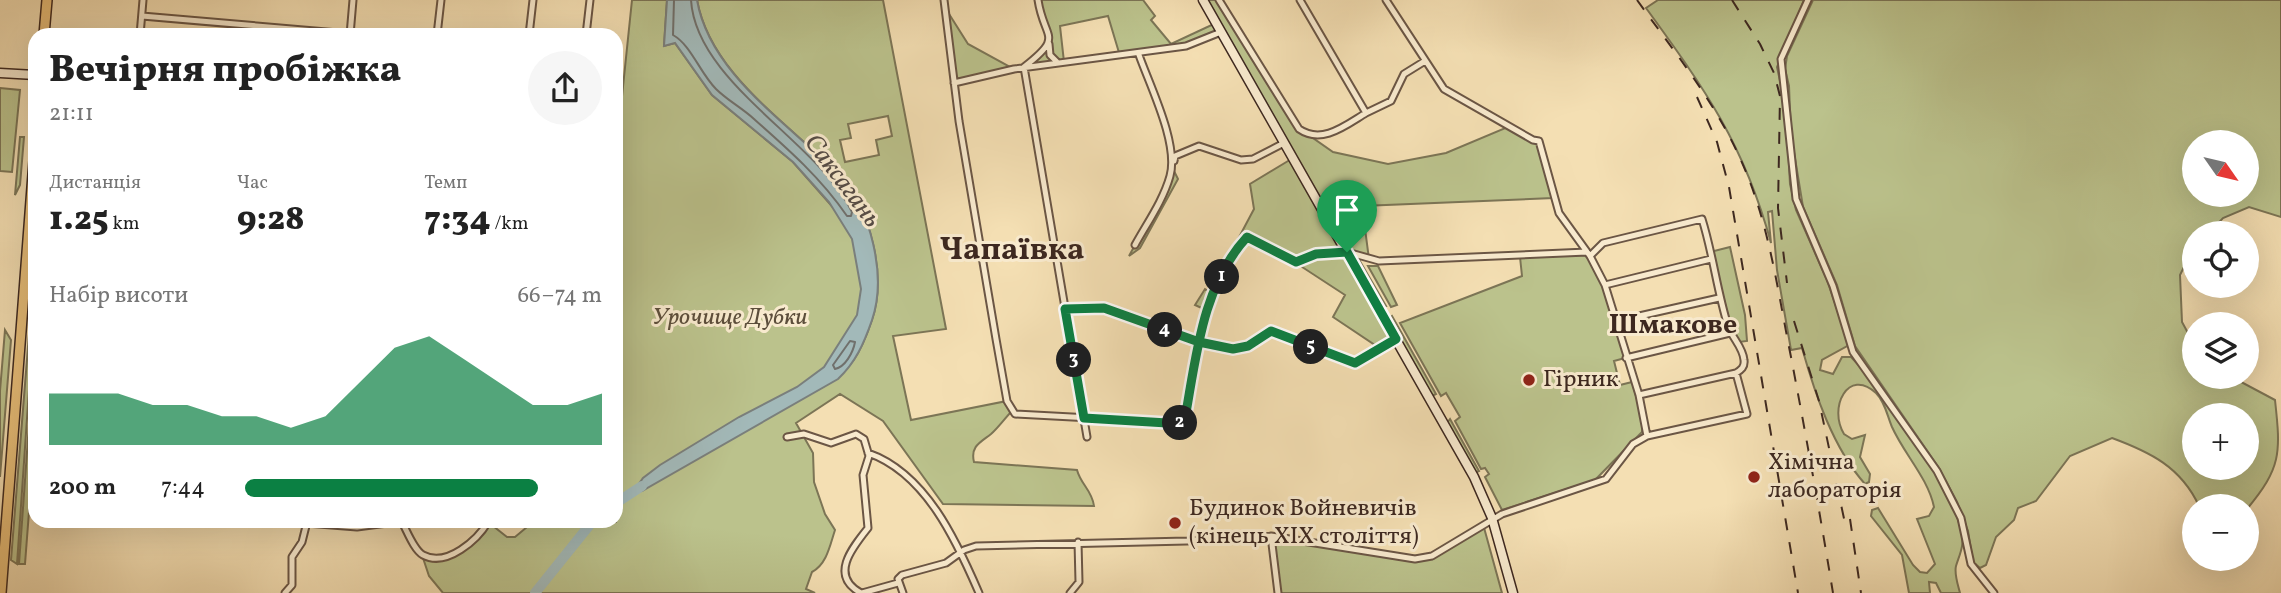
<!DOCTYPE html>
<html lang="uk">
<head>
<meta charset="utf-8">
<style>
	body { margin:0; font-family:Vollkorn,serif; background:#f6f6f6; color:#222; height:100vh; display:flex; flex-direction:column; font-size:26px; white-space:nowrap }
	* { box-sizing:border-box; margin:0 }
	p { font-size:23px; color:#767676 }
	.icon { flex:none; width:38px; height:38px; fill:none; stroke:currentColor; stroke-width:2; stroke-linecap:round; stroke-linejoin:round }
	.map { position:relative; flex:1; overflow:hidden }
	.sheet { position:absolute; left:28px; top:28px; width:595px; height:500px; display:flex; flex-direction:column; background:#fff; border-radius:21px; box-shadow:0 7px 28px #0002 }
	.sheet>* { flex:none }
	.needle { width:46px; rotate:124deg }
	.buttons { position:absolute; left:2182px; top:130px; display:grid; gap:14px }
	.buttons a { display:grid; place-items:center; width:77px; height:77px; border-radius:50%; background:#fff; box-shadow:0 7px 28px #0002; font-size:35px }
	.pin { position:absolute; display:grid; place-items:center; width:60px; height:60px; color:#fff; margin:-72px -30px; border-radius:50% 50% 50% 0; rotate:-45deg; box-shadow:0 0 7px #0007 }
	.pin .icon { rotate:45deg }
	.km { position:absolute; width:35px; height:35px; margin:-18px; border-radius:50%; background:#222; color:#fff; font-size:19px; line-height:35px; text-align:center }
	.round { display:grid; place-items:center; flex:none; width:74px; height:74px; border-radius:37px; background:#f6f6f6 }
	.summary { display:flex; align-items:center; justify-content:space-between; height:119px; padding:0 21px }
	h1 { font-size:38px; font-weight:800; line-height:52px }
	.metrics { display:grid; grid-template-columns:repeat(3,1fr); gap:10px; height:119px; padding:7px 21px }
	.metrics div { display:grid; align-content:center }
	.metrics b { font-size:35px; font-weight:800 }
	.metrics small { font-size:19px; font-weight:400 }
	.metrics p { font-size:19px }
	.chart { height:196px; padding:14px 21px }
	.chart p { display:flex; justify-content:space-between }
	.chart svg { width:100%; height:126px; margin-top:7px; fill:#0b8043; opacity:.7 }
	ul { padding:0 21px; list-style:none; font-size:23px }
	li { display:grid; grid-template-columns:112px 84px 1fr; align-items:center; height:52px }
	li i { height:18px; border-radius:9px; background:#0b8043 }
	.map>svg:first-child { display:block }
	.green { fill:#bbc28c; stroke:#7c7556; stroke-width:2; fill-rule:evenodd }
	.water { fill:#a2b9b9; stroke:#7a7f7c; stroke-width:2 }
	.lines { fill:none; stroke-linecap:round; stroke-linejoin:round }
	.shore { stroke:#70706c; stroke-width:2 }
	.river { stroke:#a2b9b9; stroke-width:10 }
	.street-casing { stroke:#6b5645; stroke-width:9 }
	.secondary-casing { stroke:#3d2820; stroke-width:11 }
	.primary-casing { stroke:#3d2820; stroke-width:12 }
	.street { stroke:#f8eace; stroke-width:5 }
	.secondary { stroke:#f8eace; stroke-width:8 }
	.primary { stroke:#eac07a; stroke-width:9 }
	.rail { stroke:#3d2820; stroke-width:2; stroke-dasharray:12 12; stroke-linecap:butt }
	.route-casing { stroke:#fff; stroke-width:14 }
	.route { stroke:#0b8043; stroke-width:9 }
	.poi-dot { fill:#8f2418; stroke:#f8eace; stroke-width:2.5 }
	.labels { text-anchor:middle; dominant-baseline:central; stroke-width:6; stroke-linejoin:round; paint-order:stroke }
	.park-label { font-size:24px; font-style:italic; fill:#5c4e3b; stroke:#f8eace }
	.poi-label { font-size:24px; fill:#3d2820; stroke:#f8eace; text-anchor:start }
	.water-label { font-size:26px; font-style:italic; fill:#564c46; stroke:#f8eace }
	.quarter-label { font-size:28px; font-weight:bold; fill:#3d2820; stroke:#f8eace }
	.district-label { font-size:32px; font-weight:bold; fill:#3d2820; stroke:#f8eace }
</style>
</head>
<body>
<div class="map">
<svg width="2281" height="593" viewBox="0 0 2281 593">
	<rect width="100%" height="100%" fill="#f4dfb3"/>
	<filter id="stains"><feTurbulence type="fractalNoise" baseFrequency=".00286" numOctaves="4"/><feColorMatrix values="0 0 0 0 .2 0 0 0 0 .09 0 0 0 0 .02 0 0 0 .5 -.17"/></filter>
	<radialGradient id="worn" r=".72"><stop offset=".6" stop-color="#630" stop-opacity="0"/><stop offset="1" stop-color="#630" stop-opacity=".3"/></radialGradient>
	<path class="green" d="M632,0h35l-3,46 11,-3 37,52 81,67 52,59 17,24 3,48 -5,30 -41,66c31,-16 42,-36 53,-69 15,-44 -1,-110 -33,-144 -49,-53 -128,-100 -142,-176h186l63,329 -53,7 18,84 96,-19 5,10c-7,7 -14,17 -21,23 -10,8 -21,12 -17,28l103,8c4,15 15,20 17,36l-151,-2 -60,-83 -43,-27 -44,29 17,30 1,29 11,32 10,16c-5,15 -8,34 -23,42l-6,17 9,4h-372l-14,-17 -7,-21c29,7 52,-10 66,-33l19,15h8l18,-15h83v-257l3,-1 2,-17 -5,-1v-92zM888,116l4,20 -16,4 3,15 -34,7 -5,-22 11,-2 -3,-14z
		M1038,0h105l12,16 -4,4 20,24 45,-21 -13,-23h16l74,124 40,28 55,12 58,-11 64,-27 29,15 14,57 -191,8 7,53 -21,-7 6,7 4,-1 28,48 -6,1 16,32 -18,8 -45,-30 12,-22 -49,-32 -49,-26 -39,63 -2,10 -11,-5 10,-16 5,3 44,-83 -4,-25 43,-26 -71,-126 -36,14 -66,10 -12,-40 -48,10 4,36 -40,5 25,-23z
		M1658,0h146l-27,67 9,42 4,75 6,26 31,70 22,65 -27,15 -2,10 13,4 9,-17h9c33,34 99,128 110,173 4,15 -1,23 -5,36 -2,8 2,19 4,27h-19l-5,-10 -7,-1 1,11h-21l-7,-38 -31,-39 1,-6 6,-2 35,57 7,7 7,1 8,-9 -18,-45 12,-3 5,-9c-6,-29 -30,-53 -42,-80 -5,-12 -7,-25 -16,-34 -28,-26 -48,15 -32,41l8,5 13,-4 -5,22 10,17 -1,8 -4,2c-32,-36 -50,-90 -63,-136l-11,2 -14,-80 -5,-59 -4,1 3,31c-27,-99 -66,-154 -125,-235z
		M1813,0h468v217l-32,-10 -26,11 -14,15h-15v14l-14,28 2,47 12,22v32h36l45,24c6,54 6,68 -28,109v-3h-48c-18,-39 -49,-54 -87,-68l-42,18 -34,45 -18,7 -4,12 -18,17 -10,28 -6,3 -7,-6 -5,-31 -11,-29 -18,-34 -84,-122 -18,-61 -34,-78 -12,-73 -2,-48 -4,-17 2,-13zM2194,142h53v52h-53zM2194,415h53v52h-53z
		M944,6l24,38 46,25 -60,14z
		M0,88l20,2 -8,82 -12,-1z
		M20,137h4l-4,48 -5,10z
		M1172,167l6,12 -38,69 -11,8 36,-66z
		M1730,247l15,68 2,26 -8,1 -7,-10 -18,-73v-8z
		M1586,255l17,30 22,73 -11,3 6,24 12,-3 11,39 -1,11 -47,48 -93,30 -17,-33 4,-3 -4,-6 -4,1 -26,-48 5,-4 -14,-24 -5,3 -41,-73 122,-47 -2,-19z
		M35,259v43l-18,262 -6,-4z
		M1368,266h10l19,39 -6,2z
		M1392,316l44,78 -6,3 -42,-78z
		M5,330l6,10 -11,137v-86z
		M35,340v93l-10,131h-6z
		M1450,419l29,52 -4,2 -28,-50z
		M1483,524l19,69h-224l-7,-57 131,22 30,-2z"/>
	<path class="water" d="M667,0h30c13,75 93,124 142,175 32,34 48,101 33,145 -8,23 -16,42 -34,59l-196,112 -9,1 10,-14 17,-13 79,-48 58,-30 27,-20 33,-52 4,-26 -9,-50 -23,-37 -36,-40 -81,-67 -37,-52 -11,3z"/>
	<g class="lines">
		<path class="shore" d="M674,0l-1,35c18,10 27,38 43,54 11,11 26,19 38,30 34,30 67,59 93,97h4l1,-4c-33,-70 -156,-129 -161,-212
			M850,341l5,1c-2,11 -10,25 -20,27l-2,-4z"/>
		<path class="river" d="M616,503l26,-17
			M535,593l57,-71"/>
		<defs>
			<path id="street" d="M944,0l15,121 37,218 11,62 8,13 169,9 15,-81 41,7 31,-18 84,32 41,-24
				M1038,0c6,40 27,35 -14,67l63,370
				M1219,0l80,129c23,16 47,-4 67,-16
				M1300,0l66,113 25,-12 13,-27 21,-13
				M1808,0l-27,59 15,140 37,87 20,66 84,119 24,47 10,46 23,29
				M142,16l208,18
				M140,35l3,-35
				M350,35l3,-35
				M437,35l4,-35
				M529,35l4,-35
				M586,35l4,-35
				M1049,44l1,11 7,7
				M954,83l60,-14 172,-23 35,-14
				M1174,161l1,-5 24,-10 42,14 12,-1 31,-16
				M1135,245c12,-22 28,-44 35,-69 9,-32 -20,-90 -31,-121
				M1590,256l13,-13 99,-24c11,35 15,72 26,107 4,12 15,21 16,34 1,7 -3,10 -8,13l-97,22
				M1605,285l106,-26
				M1065,309l39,-1 95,34 9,-42 35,-58 7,-6 46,26 20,-8 31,-2 32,9 208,-9
				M1617,321l102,-23
				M1626,358l104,-25
				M1647,436l100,-22 -11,-41
				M787,437l17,-3 27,9 25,-9 8,5 5,17 -6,19 5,53c-16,20 -39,48 -7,65
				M868,453c58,20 89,89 111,140
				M402,522c5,9 12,28 21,33 24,13 55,-16 65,-33
				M306,523l51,4 38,-5
				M1271,536l7,57
				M285,593l7,-8v-28l10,-15 5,-20
				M862,593l36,-10
				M903,593l-5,-14 4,-4 44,-12 18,-13 12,-4 211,-5 84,-5 144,23 17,-3 70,-42 104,-35 27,-35 14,-8 -8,-41 -34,-110 -15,-29 -31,-43 -20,-72 -6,-1 -89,-51 -58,-89
				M1070,593l9,-11 -1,-40"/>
			<path id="secondary" d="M1203,0l271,477 18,41 21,75
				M0,73l35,2"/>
			<path id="primary" d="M44,35l3,-35
				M1,593l34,-445"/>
		</defs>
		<use href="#street" class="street-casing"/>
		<use href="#secondary" class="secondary-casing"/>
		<use href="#primary" class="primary-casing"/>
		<use href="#street" class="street"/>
		<use href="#secondary" class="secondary"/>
		<use href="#primary" class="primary"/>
		<path class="rail" d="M1637,0c36,50 76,99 102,156 30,64 38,132 52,201 15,78 29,157 42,236
			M1732,0l28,44 14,29 6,23 -2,112 9,75
			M1697,97l20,45 12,45 69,406
			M1794,321l25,80 27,127
			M1850,519l11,74"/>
	</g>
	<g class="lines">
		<defs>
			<path id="route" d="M1347,252l-31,2 -20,8 -49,-25c-46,50 -51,123 -63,187l-100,-6 -19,-109 39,-1 95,34 34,7 15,-3 23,-15 84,32 41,-24 -49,-87"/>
		</defs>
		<use href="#route" class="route-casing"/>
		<use href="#route" class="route"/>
	</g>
	<g class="poi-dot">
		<circle cx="1529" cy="380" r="7"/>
		<circle cx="1754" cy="477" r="7"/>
		<circle cx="1175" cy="523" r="7"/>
	</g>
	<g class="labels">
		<g class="park-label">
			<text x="730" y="318">Урочище Дубки</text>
		</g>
		<g class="poi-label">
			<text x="1543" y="380">Гірник</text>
			<text x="1768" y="463">Хімічна<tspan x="1768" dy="28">лабораторія</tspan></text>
			<text x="1189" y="509">Будинок Войневичів<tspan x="1189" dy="28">(кінець ХІХ століття)</tspan></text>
		</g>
		<g class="water-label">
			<text transform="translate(842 181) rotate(53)">Саксагань</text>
		</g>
		<g class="quarter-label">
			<text x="1673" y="325">Шмакове</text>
		</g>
		<g class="district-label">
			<text x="1012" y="251">Чапаївка</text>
		</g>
	</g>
	<rect width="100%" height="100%" filter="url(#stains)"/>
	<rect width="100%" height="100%" fill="url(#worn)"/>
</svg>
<div class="buttons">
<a><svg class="needle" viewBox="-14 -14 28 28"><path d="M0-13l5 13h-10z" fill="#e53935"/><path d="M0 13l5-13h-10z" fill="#767676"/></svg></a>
<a><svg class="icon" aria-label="locate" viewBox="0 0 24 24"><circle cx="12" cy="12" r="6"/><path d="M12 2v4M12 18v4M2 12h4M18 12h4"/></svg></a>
<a><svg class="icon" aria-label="layers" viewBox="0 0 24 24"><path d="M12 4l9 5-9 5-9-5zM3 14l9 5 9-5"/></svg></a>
<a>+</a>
<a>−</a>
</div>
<div class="pin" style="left:1347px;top:252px;background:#1e9e55"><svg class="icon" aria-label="arrive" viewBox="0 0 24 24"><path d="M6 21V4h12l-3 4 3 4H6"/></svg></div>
<b class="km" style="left:1222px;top:277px">1</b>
<b class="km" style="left:1180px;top:423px">2</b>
<b class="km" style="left:1074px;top:360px">3</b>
<b class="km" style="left:1165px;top:330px">4</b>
<b class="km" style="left:1311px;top:347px">5</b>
<section class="sheet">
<div class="summary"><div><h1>Вечірня пробіжка</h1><p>21:11</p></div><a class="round"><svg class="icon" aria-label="share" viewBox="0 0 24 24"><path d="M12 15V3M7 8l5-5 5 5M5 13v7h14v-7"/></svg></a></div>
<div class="metrics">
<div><p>Дистанція</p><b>1.25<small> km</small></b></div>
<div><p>Час</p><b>9:28</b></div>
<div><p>Темп</p><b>7:34<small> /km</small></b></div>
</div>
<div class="chart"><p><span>Набір висоти</span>66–74 m</p>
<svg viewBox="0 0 160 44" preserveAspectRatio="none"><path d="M0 44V26L10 26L20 26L30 30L40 30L50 34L60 34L70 38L80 34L90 22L100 10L110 6L120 14L130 22L140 30L150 30L160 26V44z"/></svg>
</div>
<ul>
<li><b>200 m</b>7:44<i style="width:82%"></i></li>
</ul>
</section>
</div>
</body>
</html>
